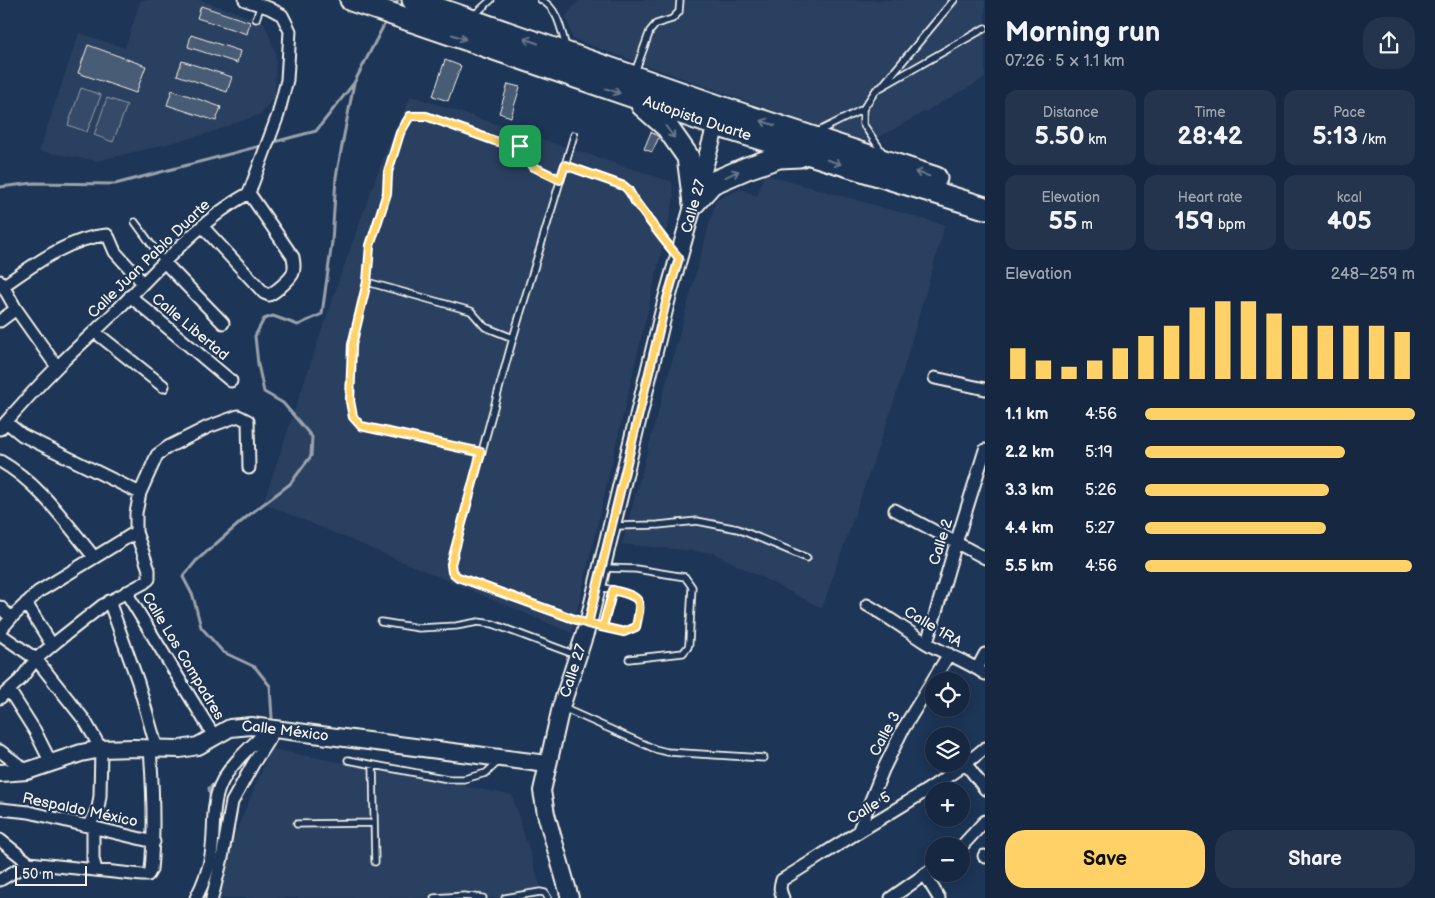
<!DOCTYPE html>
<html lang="en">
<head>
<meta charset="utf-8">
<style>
	body { margin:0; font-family:"Balsamiq Sans",sans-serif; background:#23344c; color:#f1f3f6; height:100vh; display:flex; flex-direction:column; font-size:19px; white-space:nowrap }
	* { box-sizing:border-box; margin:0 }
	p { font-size:16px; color:#9ea6b1 }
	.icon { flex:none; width:28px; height:28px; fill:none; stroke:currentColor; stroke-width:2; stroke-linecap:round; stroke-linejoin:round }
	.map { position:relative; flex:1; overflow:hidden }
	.drawer { display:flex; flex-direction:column; background:#162841; width:450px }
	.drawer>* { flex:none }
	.fabs { position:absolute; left:925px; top:672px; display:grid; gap:10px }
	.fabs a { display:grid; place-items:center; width:45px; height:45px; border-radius:50%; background:#162841; box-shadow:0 2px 12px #0003,0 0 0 1px #35445a; font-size:25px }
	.scale { position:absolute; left:15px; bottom:12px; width:72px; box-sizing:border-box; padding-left:5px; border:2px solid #f4f1e8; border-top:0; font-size:14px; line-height:18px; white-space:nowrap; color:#f4f1e8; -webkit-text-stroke:4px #1d3557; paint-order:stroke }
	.pin { position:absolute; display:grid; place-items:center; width:42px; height:42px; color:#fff; margin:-21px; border-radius:10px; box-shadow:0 2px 8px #0006 }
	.round { display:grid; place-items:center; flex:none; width:52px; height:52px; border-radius:20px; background:#23344c }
	.head { display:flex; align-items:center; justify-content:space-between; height:85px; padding:0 20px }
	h1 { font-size:28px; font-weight:700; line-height:38px }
	.metrics { display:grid; grid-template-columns:repeat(3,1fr); gap:8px; height:85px; padding:5px 20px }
	.metrics div { display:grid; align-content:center; border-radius:12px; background:#23344c; text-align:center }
	.metrics b { font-size:25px; font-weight:700 }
	.metrics small { font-size:14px; font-weight:400 }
	.metrics p { font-size:14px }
	.chart { height:140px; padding:10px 20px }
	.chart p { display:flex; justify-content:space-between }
	.chart svg { width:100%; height:90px; margin-top:5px; stroke:#ffd166; stroke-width:6 }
	.button { display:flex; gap:10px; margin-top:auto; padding:10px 20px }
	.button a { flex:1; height:58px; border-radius:20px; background:#ffd166; color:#111; font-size:20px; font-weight:700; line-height:58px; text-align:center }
	.button a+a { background:#23344c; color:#f1f3f6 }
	ul { padding:0 20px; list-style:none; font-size:16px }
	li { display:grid; grid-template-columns:80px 60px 1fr; align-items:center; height:38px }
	li i { height:12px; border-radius:6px; background:#ffd166 }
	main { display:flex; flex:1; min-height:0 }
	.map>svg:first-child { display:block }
	.built { fill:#2a4060 }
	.green { fill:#354a67; stroke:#949ea8 }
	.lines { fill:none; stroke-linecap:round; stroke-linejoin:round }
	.stream { stroke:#9aa2ab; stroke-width:3 }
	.building { fill:#485b74; stroke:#f4f1e8 }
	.lane-casing { stroke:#f4f1e8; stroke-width:9 }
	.street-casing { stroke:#f4f1e8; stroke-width:15 }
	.secondary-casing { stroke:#f4f1e8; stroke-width:20 }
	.highway-casing { stroke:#f4f1e8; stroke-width:25 }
	.lane { stroke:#1d3557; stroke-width:5.5 }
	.street { stroke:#1d3557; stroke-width:11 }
	.secondary { stroke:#1d3557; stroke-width:16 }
	.highway { stroke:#1d3557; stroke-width:21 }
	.oneway { stroke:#68778a }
	.route-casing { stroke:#fff; stroke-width:10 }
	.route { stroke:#ffd166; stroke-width:6 }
	.labels { text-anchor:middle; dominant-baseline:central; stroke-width:4.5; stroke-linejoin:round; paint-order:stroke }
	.street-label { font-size:15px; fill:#f4f1e8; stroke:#1d3557 }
</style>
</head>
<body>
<main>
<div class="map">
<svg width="985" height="898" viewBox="0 0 985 898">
	<rect width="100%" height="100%" fill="#1d3557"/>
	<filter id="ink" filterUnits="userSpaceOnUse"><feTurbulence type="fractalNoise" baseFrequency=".02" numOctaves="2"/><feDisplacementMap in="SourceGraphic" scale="10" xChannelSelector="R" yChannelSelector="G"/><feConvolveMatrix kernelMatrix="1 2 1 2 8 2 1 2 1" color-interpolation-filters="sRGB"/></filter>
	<g filter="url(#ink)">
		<path class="built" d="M141,0h59l64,22 12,31 -1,43 -14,18 -61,22 -103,25 -58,-10 40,-118 46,15z
			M579,0h406v78l-118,66 -294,-105 -7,-23z
			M411,96l261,86 2,16 -102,435 -309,-130 77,-226 46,-127z
			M764,174l181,51 -52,180 -71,203 -109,-55 -91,-9 94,-344 24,-11 17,7z
			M271,749l241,46 32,103h-333l-2,-3z"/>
		<path class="green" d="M81,88l20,7 -14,37 -19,-7z
			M107,98l20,7 -14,37 -19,-7z"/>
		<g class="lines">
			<path class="stream" d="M394,7l4,-7
				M270,143l46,-12 38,-48 32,-62
				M0,187l34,-4 81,1 149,-39
				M272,718l-2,-32 -15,-19 -32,-15 -22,-25 -8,-31 -10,-19 13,-16 53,-46 41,-31 21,-28 1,-19 -29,-34 -19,-11 -6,-28 -3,-28 9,-17 9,-3 25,9 24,-11 10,-72 4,-65 18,-94
				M211,802l-2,-14 8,-6"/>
		</g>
		<path class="building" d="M201,6l49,16 -3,12 -50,-16z
			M191,35l49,16 -3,12 -49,-16z
			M88,45l58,21 -10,27 -58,-20z
			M445,60l16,6 -13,35 -15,-5z
			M182,61l50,16 -5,15 -50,-17z
			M508,84l12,3 -9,30 -12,-4z
			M172,90l49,17 -5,14 -49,-16z
			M651,132l8,5 -7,15 -8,-3z"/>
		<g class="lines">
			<defs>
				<path id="lane" d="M541,0c17,8 20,30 25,47
					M473,16l18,-16
					M256,19l5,-14
					M635,72l15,-41 6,-7 16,-5 7,-7 1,-12
					M883,85l71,-85
					M863,109v15l20,29
					M817,132l46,-23 13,-19 109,-62
					M574,135l-61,203 -62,226 1,8 6,5 130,47 36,8 12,-5c1,-6 4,-14 4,-20 -1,-15 -29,-17 -41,-20
					M565,165l59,21 5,4 5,11 42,54
					M135,222l29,40
					M367,282l104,29 14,16 28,11
					M481,453l-120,-27 -8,-9 -3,-16 2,-56 15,-63 3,-37 17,-52 1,-21 12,-39 10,-17h16l69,25 25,5 12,20 29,13
					M614,526l44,-1 39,-4 41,8 69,29
					M604,568l32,1 49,8 7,10 -3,56 -1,4 -5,6 -54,6
					M381,622l38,6 37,-2 22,-4 15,2 83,31
					M603,627l10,-37
					M563,708l92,41 12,3 97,6
					M348,760l100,19h16l22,-6 13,-12
					M373,765l2,97
					M297,824l77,-1
					M434,898l30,-2 19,2
					M505,898l35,-6 5,1 3,5"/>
				<path id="street" d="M202,226l62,67 5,2c6,-3 21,-15 24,-22 2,-5 1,-11 0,-16l-44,-64
					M164,262l59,61
					M0,281l16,28 41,58
					M3,286c30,-21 66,-48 104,-51l2,3 6,14 28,31
					M130,296l101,85
					M0,321l16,-12
					M95,332l68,54
					M935,378l50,11
					M6,422l16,13 118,58
					M0,429c18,-21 37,-42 57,-62 20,-20 41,-38 61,-58 40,-40 82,-89 131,-116l29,-78 9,-35 3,-49 -8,-16 -13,-7 -24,-8
					M0,461c39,22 66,62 94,96
					M895,510l90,48
					M126,592l88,144
					M109,601l29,81 19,67
					M26,603l26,42
					M867,605c20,11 39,25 59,38 19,11 41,18 59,31
					M0,607l11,11
					M0,631l11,-13 27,-26 98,-60
					M0,634l36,25 49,62 16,28 -1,47 -2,12 -9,19
					M927,643l29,-100 29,-93
					M977,669l8,-15
					M9,690l26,41 16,32
					M0,698l20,-18 16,-21 20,-17 47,-37 41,-22 5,-4v-9l-13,-38v-19l4,-20 17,-38 11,-8 40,-20 30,-11 10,5 1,47
					M0,751l27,20
					M966,764l19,25
					M0,809l29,3 125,30
					M93,827v32l3,11
					M858,832l25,-62 20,-41 46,-75
					M0,840l29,23 113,12h6l3,-5c4,-41 2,-81 -1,-122
					M961,847l24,-26
					M984,856l1,1
					M925,875l14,23
					M0,880l29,-17
					M196,898c7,-14 13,-28 15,-43 4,-23 0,-48 9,-69 10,-23 32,-40 50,-58
					M212,898l10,-40 10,-56 21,-38 21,-33
					M783,898c-3,-7 -4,-11 -1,-18 26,-16 52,-33 78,-49 43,-26 87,-51 125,-83
					M891,898l43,-30"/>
				<g id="secondary">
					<path id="s1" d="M0,773l27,-2 54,-18 20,-4 32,-1 47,1 18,-3 32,-18 21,-2 296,38"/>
					<path id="s2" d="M570,898l-24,-84 -4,-23 19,-84 27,-83 78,-322 50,-177"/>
				</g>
				<g id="highway">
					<path id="s3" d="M351,0l365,125 269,83"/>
					<path d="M413,0l328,114 195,64"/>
					<path d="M642,105l25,22 21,30 6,46"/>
					<path d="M694,203l18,-20 35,-15 32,-11 21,-1"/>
				</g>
			</defs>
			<use href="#lane" class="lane-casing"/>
			<use href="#street" class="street-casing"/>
			<use href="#secondary" class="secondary-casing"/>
			<use href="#highway" class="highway-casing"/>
			<use href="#lane" class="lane"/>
			<use href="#street" class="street"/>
			<use href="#secondary" class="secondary"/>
			<use href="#highway" class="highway"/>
		</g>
		<defs><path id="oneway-shaft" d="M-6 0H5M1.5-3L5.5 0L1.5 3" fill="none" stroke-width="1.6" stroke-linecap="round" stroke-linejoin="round" transform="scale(1.25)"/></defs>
		<g class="oneway">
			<use href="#oneway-shaft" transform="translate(459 37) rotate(19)"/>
			<use href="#oneway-shaft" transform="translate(531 41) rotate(-161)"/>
			<use href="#oneway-shaft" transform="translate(613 91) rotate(19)"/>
			<use href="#oneway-shaft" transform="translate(768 123) rotate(-161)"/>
			<use href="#oneway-shaft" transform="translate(670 132) rotate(53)"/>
			<use href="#oneway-shaft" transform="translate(834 162) rotate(17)"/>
			<use href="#oneway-shaft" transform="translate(732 174) rotate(-24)"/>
			<use href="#oneway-shaft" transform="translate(922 174) rotate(-162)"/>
		</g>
	</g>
	<g class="lines" filter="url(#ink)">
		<defs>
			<path id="route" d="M520,146l12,20 28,14 5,-15 59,21c7,6 9,13 14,19 13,18 26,36 41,53l-13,44 -78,322 36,8 12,-5c6,-30 6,-29 -23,-37l-10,36 -15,-2 -130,-47 -6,-5 -1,-8 30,-112 -120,-26 -8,-9 -3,-16 2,-56 15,-63 3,-36 17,-53 1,-21 12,-39 10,-17h16l69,25 25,5"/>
		</defs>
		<use href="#route" class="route-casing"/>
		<use href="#route" class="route"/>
	</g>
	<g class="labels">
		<g class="street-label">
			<text stroke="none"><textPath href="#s3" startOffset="366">Autopista Duarte</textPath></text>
			<text stroke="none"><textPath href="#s2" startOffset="715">Calle 27</textPath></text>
			<text transform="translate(149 259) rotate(-44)">Calle Juan Pablo Duarte</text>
			<text transform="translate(190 327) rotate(40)">Calle Libertad</text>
			<text transform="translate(941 542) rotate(-73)">Calle 2</text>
			<text transform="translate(933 627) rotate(31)">Calle 1RA</text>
			<text transform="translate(183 656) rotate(59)">Calle Los Compadres</text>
			<text stroke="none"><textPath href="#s2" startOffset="235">Calle 27</textPath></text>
			<text stroke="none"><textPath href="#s1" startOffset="294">Calle México</textPath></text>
			<text transform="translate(885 734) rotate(-62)">Calle 3</text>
			<text transform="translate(869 808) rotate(-31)">Calle 5</text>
			<text transform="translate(80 810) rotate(12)">Respaldo México</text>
		</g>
	</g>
</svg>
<div class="fabs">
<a><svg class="icon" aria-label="locate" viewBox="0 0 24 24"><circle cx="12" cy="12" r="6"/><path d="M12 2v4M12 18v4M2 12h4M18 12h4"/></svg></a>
<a><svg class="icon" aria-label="layers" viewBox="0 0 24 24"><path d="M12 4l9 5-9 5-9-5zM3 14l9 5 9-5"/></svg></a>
<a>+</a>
<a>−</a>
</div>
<div class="scale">50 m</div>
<div class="pin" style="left:520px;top:146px;background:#1e9e55"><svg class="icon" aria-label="arrive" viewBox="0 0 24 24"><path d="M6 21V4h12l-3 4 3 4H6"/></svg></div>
</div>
<section class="drawer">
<div class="head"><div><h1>Morning run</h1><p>07:26 · 5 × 1.1 km</p></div><a class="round"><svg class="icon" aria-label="share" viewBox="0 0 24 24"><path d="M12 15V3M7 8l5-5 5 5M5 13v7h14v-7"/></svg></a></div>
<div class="metrics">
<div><p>Distance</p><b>5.50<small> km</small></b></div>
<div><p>Time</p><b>28:42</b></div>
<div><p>Pace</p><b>5:13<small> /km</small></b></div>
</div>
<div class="metrics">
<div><p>Elevation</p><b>55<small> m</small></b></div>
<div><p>Heart rate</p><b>159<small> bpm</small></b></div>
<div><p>kcal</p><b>405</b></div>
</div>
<div class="chart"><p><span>Elevation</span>248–259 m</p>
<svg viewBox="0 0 160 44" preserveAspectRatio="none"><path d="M5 44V29M15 44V35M25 44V38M35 44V35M45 44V29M55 44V23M65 44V18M75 44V9M85 44V6M95 44V6M105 44V12M115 44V18M125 44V18M135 44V18M145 44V18M155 44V21"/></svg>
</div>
<ul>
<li><b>1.1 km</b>4:56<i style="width:100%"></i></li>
<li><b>2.2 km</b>5:19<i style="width:74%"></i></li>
<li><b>3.3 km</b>5:26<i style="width:68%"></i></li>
<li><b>4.4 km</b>5:27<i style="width:67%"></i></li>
<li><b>5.5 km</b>4:56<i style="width:99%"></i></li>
</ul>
<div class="button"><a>Save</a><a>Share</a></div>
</section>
</main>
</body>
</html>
